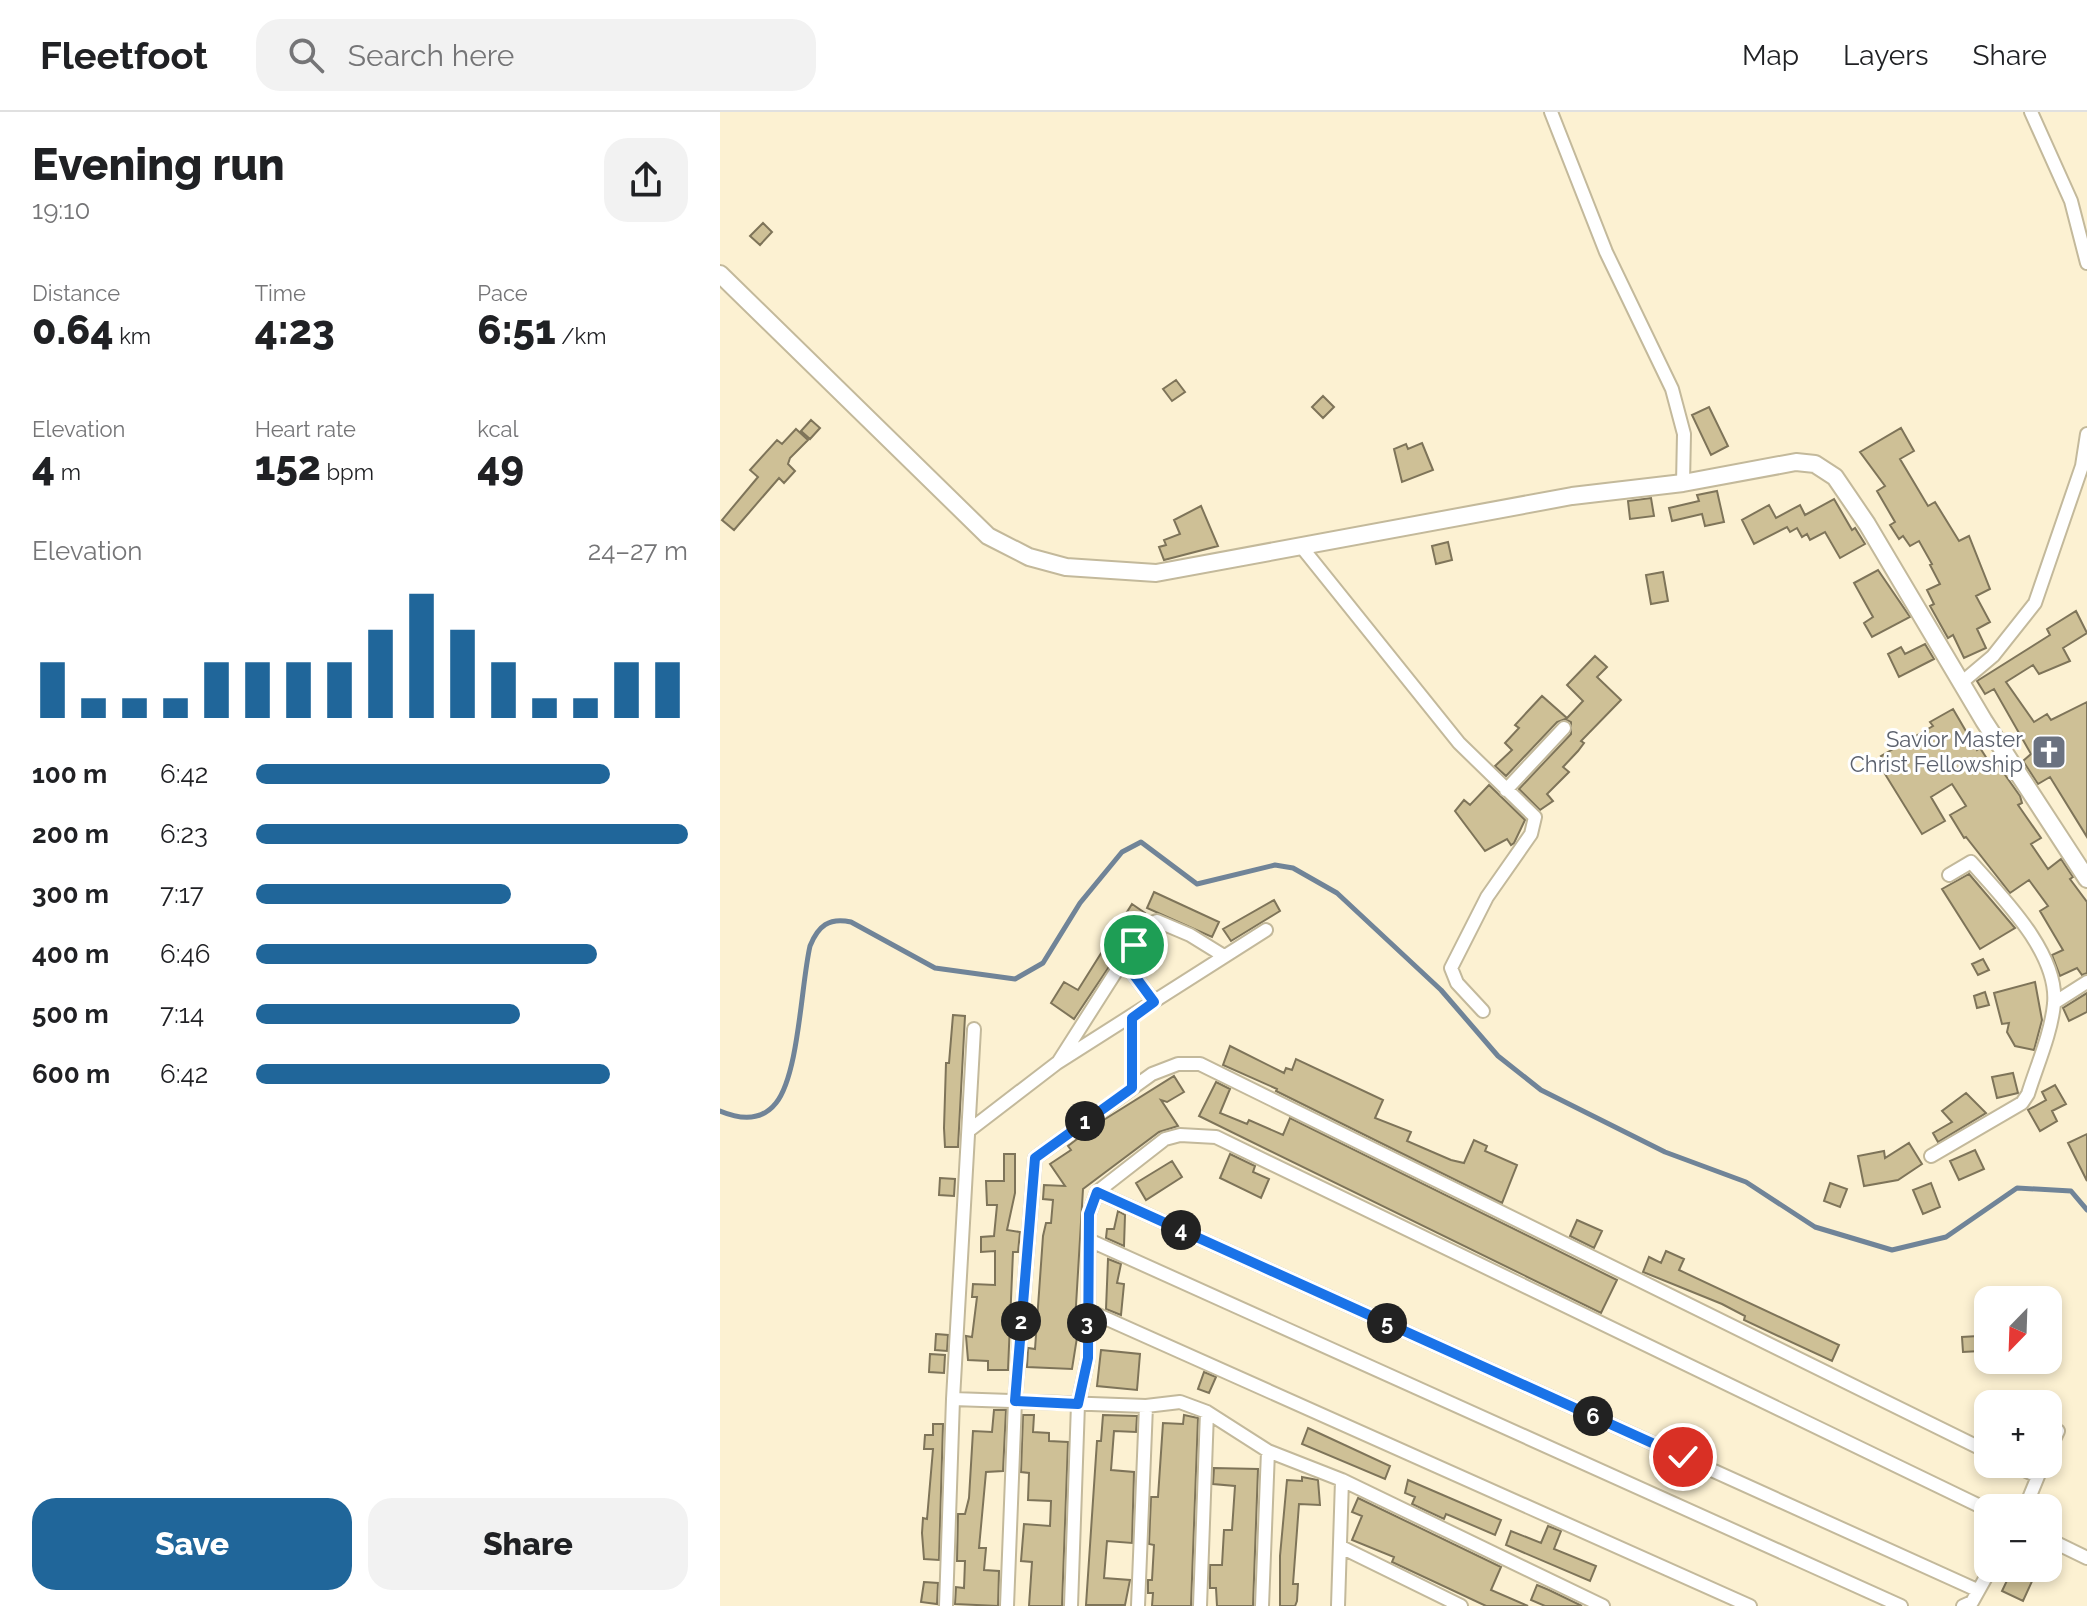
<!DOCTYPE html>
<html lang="en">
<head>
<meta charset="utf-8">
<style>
	body { margin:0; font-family:Raleway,sans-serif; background:#f2f2f2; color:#202124; height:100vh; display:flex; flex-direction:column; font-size:30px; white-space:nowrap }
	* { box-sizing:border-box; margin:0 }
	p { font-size:26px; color:#757577 }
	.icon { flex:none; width:44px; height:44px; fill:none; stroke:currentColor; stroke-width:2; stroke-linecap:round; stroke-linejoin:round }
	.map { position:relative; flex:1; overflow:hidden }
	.side { display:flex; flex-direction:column; background:#fff; width:720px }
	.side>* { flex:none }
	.needle { width:52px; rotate:203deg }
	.buttons { position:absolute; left:1254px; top:1174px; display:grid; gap:16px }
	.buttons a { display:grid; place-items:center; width:88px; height:88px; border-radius:16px; background:#fff; box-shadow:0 4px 12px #0003; font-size:40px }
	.pin { position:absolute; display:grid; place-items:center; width:68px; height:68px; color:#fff; margin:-34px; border:4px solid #fff; border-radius:50%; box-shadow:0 2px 8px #0007 }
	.km { position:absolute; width:40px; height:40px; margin:-20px; border-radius:50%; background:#222; color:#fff; font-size:22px; line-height:40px; text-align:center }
	.round { display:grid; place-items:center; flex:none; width:84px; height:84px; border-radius:24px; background:#f2f2f2 }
	.summary { display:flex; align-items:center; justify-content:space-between; height:136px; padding:0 32px }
	h1 { font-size:44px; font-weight:800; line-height:60px }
	.metrics { display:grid; grid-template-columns:repeat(3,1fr); gap:12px; height:136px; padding:8px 32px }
	.metrics div { display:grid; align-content:center }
	.metrics b { font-size:40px; font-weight:800 }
	.metrics small { font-size:22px; font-weight:400 }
	.metrics p { font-size:22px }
	.chart { height:224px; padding:16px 32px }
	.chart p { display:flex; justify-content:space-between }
	.chart svg { width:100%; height:144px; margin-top:8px; stroke:#20669a; stroke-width:6 }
	.cta { display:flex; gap:16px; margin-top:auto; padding:16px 32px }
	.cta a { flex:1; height:92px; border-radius:24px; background:#20669a; color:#fff; font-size:32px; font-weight:800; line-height:92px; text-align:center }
	.cta a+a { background:#f2f2f2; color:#202124 }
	ul { padding:0 32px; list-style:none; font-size:26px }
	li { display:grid; grid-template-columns:128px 96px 1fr; align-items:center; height:60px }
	li i { height:20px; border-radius:10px; background:#20669a }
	header { display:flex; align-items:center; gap:48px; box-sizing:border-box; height:112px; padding:0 40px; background:#fff; border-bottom:2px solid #e0e0e0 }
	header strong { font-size:38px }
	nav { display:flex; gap:44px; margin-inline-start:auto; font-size:28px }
	.search { width:560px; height:72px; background:#f2f2f2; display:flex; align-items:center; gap:20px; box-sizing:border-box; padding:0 28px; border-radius:24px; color:#757577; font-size:30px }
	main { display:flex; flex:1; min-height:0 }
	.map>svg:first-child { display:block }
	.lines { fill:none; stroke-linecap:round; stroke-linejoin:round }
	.stream { stroke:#708498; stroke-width:5 }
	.building { fill:#cec096; stroke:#7e7459; stroke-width:2 }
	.minor-casing { stroke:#c3b99b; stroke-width:16 }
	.tertiary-casing { stroke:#c3b99b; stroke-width:20 }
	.minor { stroke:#fff; stroke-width:12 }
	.tertiary { stroke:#fff; stroke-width:16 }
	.route-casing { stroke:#fff; stroke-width:16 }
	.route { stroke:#1a73e8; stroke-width:10 }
	.labels { text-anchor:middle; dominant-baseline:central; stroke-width:6; stroke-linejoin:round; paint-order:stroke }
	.worship-label { font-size:22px; fill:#5b616d; stroke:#fff; text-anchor:end }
</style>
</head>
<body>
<header>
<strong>Fleetfoot</strong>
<div class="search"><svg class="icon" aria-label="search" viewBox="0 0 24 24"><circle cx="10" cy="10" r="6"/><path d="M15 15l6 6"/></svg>Search here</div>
<nav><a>Map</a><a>Layers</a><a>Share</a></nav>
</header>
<main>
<section class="side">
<div class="summary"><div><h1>Evening run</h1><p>19:10</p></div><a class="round"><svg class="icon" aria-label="share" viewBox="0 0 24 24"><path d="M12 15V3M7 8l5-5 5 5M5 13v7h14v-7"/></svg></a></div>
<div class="metrics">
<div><p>Distance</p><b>0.64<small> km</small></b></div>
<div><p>Time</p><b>4:23</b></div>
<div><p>Pace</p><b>6:51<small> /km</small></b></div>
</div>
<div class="metrics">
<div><p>Elevation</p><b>4<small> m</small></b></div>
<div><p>Heart rate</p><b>152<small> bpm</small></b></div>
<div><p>kcal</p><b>49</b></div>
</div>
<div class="chart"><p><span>Elevation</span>24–27 m</p>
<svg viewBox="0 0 160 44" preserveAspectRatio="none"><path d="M5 44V27M15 44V38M25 44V38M35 44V38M45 44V27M55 44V27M65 44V27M75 44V27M85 44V17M95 44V6M105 44V17M115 44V27M125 44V38M135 44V38M145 44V27M155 44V27"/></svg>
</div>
<ul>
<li><b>100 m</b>6:42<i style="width:82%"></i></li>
<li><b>200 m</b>6:23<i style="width:100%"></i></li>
<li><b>300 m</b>7:17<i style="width:59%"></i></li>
<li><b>400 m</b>6:46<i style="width:79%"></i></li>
<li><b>500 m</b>7:14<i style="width:61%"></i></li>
<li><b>600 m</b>6:42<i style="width:82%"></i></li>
</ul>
<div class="cta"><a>Save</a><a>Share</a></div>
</section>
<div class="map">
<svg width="1367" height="1494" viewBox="0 0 1367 1494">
	<rect width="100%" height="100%" fill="#fcf1d2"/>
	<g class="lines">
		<path class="stream" d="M0,999c19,8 41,11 56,-8 23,-29 25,-118 34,-157 8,-20 19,-29 41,-24l84,46 80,11 28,-16 37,-60 42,-51 19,-10 56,42 78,-19 18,3 44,25 104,97 57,66 43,34 124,62 81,30 69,45 77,23 54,-13 71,-49 54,3 16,19"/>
	</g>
	<path class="building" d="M43,111l9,9 -12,13 -10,-9z
		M456,268l9,12 -13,9 -9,-12z
		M603,284l11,11 -11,11 -11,-11z
		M989,295l19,39 -17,9 -19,-40z
		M91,308l9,8 -10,11 -9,-8z
		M1181,316l13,23 -14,8 28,47 7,-4 24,39 10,-5 21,53 -14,7 14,26 -13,7 9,19 -22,10 -11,-23 -5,3 -18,-32 4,-2 -7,-14 13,-6 -10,-19 2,-1 -13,-23 -9,5 -7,-10 -4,3 -9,-14 5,-3 -18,-31 8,-5 -25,-34z
		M76,317l12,11 -18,18 -2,6 7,7 -11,12 -5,-5 -45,52 -12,-10 36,-43 -8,-7 27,-30 5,4z
		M702,331l11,27 -31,12 -8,-33 12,-5 2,5z
		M997,379l7,31 -19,4 -3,-12 -30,7 -3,-13 30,-7 -2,-6z
		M931,386l3,18 -24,3 -2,-18z
		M1114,387l18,31 3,-2 10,16 -25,14 -15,-26 -15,8 -3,-6 -5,3 -5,-9 -7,4 -3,-5 -33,17 -12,-24 27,-15 7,13 24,-13 5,10z
		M481,394l17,40 -54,14 -5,-13 7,-2 -2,-5 16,-6 -6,-14z
		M728,430l4,18 -16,4 -4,-18z
		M1158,458l32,47 -38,20 -8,-14 9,-6 -19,-34z
		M943,460l5,29 -17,3 -5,-29z
		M1356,499l11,22 -24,15 7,13 -31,13 -6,-9 -27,17 28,40 13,-8 4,6 36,-18v135l-37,-60 -12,7 -15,-23 8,-7 -37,-65 -9,5 -8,-13 73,-46 -3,-6z
		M1205,532l9,15 -35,18 -11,-23 13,-7 4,7z
		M875,544l12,11 -10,10 24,23 -40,41 3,2 -6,8 -15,16 6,5 -22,22 6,7 -13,9 -21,-21 52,-55v-12l-6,-3 -8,3 -51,54 -11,-10 17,-16 -7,-7 14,-15 -4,-3 27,-29 25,22 16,-17 -16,-16z
		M1233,597l24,41 3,-2 13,20 5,-3 22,31 2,7 -4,2 23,33 -10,6 17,25 13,-10 12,18 -3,2 17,23v71l-5,2 -5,-7 -17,8 -8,-21 11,-5 -23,-39 8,-5 -19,-26 -19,13 -44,-56 -2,1 -14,-23 16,-9 -14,-22 -21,13 14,24 -23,13 -42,-68 6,-3 -5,-7 52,-30 -3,-4z
		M769,673l36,35 -11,23 -3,2 -4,-6 -22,12 -30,-40 9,-11 6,5z
		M1249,762l46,54 -35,21 -38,-60z
		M434,780l65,30 -7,15 -65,-29z
		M554,788l6,11 -49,30 -8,-12z
		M412,792l13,9 -71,106 -23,-16 13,-21 14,8z
		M1263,847l6,11 -11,5 -6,-11z
		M1315,870l7,38 -8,30 -19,-4 -8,-14 2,-9 -7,1 -8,-31z
		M1265,880l4,13 -12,3 -3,-12z
		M1367,881v19l-18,9 -6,-13z
		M233,903l12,1 -7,131h-13l-1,-19 2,-65h3z
		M510,934l54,27 2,-5 6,2 4,-11 87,41 -8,18 36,14 -4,9 44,19 13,3 10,-23 13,6 -2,5 32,14 -15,38 -226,-112 1,-2 -54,-24z
		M1293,961l5,20 -21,5 -5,-21z
		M454,964l10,16 -17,10 -6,-2 17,26 -19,6 -76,57 -8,133 4,3 -7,44 -45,-2 1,-19 7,1 8,-113 3,-13h5l2,-23 -10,-1 1,-14 21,1 -15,-22 21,-14 -3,-4 26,-20z
		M496,970l14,7 -10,24 27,11 2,-4 34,15 7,-17 327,162 -16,33 -402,-197z
		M1335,973l11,19 -14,7 5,10 -17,10 -12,-21 18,-10 -4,-8z
		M1246,981l20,20 -48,29 -5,-9 19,-11 -10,-11z
		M1367,1022v47l-19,-38z
		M1189,1031l13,21 -24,16 -34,6 -6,-30 26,-5 1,7z
		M1255,1038l9,19 -25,11 -9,-19z
		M284,1042h11v39l-8,37 13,2 -2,20h-5l-5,118h-20v-9l-20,-1 -2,-24 6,1 5,-40h-5l1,-13 22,1v-34l-14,1v-15l13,-1 3,-31h-10l-1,-24h18z
		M510,1042l25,12 -2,6 16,7 -8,19 -41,-20z
		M452,1049l10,16 -36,23 -10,-17z
		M220,1066l15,1 -1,17 -15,-1z
		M1110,1071l17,6 -7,18 -16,-6z
		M1211,1071l9,24 -17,7 -10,-24z
		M398,1099l7,4 -1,31 -18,-8 1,-9h7z
		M857,1108l25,11 -8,17 -24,-12z
		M946,1139l18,8 -5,11 160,75 -7,16 -88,-41 1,-4 -23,-12 -79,-32 6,-15 12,6z
		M388,1147l13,5 -4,19 7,1 -3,31 -15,-6z
		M216,1222l12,1 -1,16 -12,-1z
		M1258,1224l2,15 -17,1 -1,-15z
		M381,1238l39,4 -3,36 -40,-4z
		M210,1242l15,1 -1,18 -15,-1z
		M484,1260l12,5 -7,16 -11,-4z
		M274,1298h12l-3,61 -17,1 -7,76h7l-2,22 15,1 -1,35 -43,-2 1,-17 8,1 1,-27h-8l1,-47h7l4,-16 4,-67 19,1z
		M303,1303h11l-1,17 16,1v8l19,1 -6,164h-33l3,-44 -11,-1 3,-37 26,2 1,-25 -23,-1 1,-27 -8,-1z
		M383,1303l34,1 -1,16 -22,-1 -3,39 23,2 -2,71 -25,-2 -3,37 26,2 -5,25h-39l11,-164h4z
		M464,1303l14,3 -7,188h-39l1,-13h-5v-13h4l2,-35 -5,-1 2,-47h7l5,-74 20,1z
		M213,1312h10l-4,136 -15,-1 -2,-26 1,-15 4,1 6,-70h-9l1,-14h8z
		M588,1316l82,38 -5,13 -83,-35z
		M494,1356l44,1 -5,137h-36l-1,-18h-6v-23h12l2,-35h8l3,-44 -22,-2z
		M582,1365l16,3 2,25 -21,-1 -6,80h5l-1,17 -2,5h-15v-50l7,-76 15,1z
		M688,1368l93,40 -6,15 -44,-19 -5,-2 -2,5 -32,-15 3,-7 -10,-4z
		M638,1386l143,69 -10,23 37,16h-42l-94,-44 2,-5 -42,-17 10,-24 -10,-4z
		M828,1414l13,5 -7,18 42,17 -6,15 -84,-36 5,-14 30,12z
		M1293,1456h25l-15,33 -21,-10z
		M204,1470l14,1 -1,21 -16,-2z
		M817,1473l12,5 33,16h-37l-14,-6z"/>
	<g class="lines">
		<defs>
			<path id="minor" d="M831,0l55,140 66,137 12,45 -1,49
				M1311,0l40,89 16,62
				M580,433l159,198 76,74 -4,17 -44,63 -36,71 6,15 26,28
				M1241,571l32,-27 42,-53 47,-137 5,-32
				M786,678l58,-62
				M403,848l31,42
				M1334,891l33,-21
				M412,906v70
				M339,949l86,-135 12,-5 33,14 34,21
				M251,1017l86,-66 209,-133
				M1211,1044l91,-53 6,-9c9,-29 23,-60 26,-90 5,-51 -53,-108 -83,-142l-22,13
				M377,1080l880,398
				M371,1129l810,365
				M367,1198l663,296
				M233,1287l193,7 34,-4 27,10 61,39 74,29 261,126
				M1328,1340l10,-21
				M1292,1352l25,12
				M1305,1396l18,-44
				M1328,1427l39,19
				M621,1435l120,59
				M226,1494l7,-207 21,-370
				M287,1494l8,-205 20,-243 117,-84 26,-10h22l788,388
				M351,1494l7,-202 10,-46 1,-144 8,-22 68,-53 15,-4 36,2 772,373
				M418,1494l8,-200
				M480,1494l7,-194
				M542,1494l6,-155
				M618,1494l4,-126
				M1243,1494l9,-4 19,-34"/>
			<path id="tertiary" d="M0,162l268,262 41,21 37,10 90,6 416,-77 111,-13 113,-21 19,2 20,13 32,47 117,197 103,158"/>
		</defs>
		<use href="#minor" class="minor-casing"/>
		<use href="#tertiary" class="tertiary-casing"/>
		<use href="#minor" class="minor"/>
		<use href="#tertiary" class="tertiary"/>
	</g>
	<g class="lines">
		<defs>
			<path id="route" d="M414,833l-11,15 31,42 -22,16v70l-97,70 -20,243 63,3 10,-46 1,-144 8,-22 586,265"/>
		</defs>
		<use href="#route" class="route-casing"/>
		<use href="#route" class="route"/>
	</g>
	<defs>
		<symbol id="church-square" viewBox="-11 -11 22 22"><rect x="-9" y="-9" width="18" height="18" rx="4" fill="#6b7280" stroke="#fff"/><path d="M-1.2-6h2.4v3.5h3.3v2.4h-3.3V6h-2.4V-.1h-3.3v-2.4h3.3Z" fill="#fff"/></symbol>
	</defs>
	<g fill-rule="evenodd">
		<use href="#church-square" x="1309" y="620" width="40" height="40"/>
	</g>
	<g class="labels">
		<g class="worship-label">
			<text x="1303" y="627">Savior Master<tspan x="1303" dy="25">Christ Fellowship</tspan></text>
		</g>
	</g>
</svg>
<div class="buttons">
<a><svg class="needle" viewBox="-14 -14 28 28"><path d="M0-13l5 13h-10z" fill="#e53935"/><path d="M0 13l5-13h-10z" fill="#757577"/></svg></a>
<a>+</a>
<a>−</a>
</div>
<div class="pin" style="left:414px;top:833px;background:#1e9e55"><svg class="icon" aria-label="arrive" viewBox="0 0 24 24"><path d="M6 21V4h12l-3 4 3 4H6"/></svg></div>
<div class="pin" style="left:963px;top:1345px;background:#d93025"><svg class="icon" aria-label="check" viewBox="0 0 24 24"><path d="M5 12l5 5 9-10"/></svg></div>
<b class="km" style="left:365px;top:1009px">1</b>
<b class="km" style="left:301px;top:1209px">2</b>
<b class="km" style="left:367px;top:1211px">3</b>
<b class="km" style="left:461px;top:1118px">4</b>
<b class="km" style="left:667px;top:1211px">5</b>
<b class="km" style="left:873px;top:1304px">6</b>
</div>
</main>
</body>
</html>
